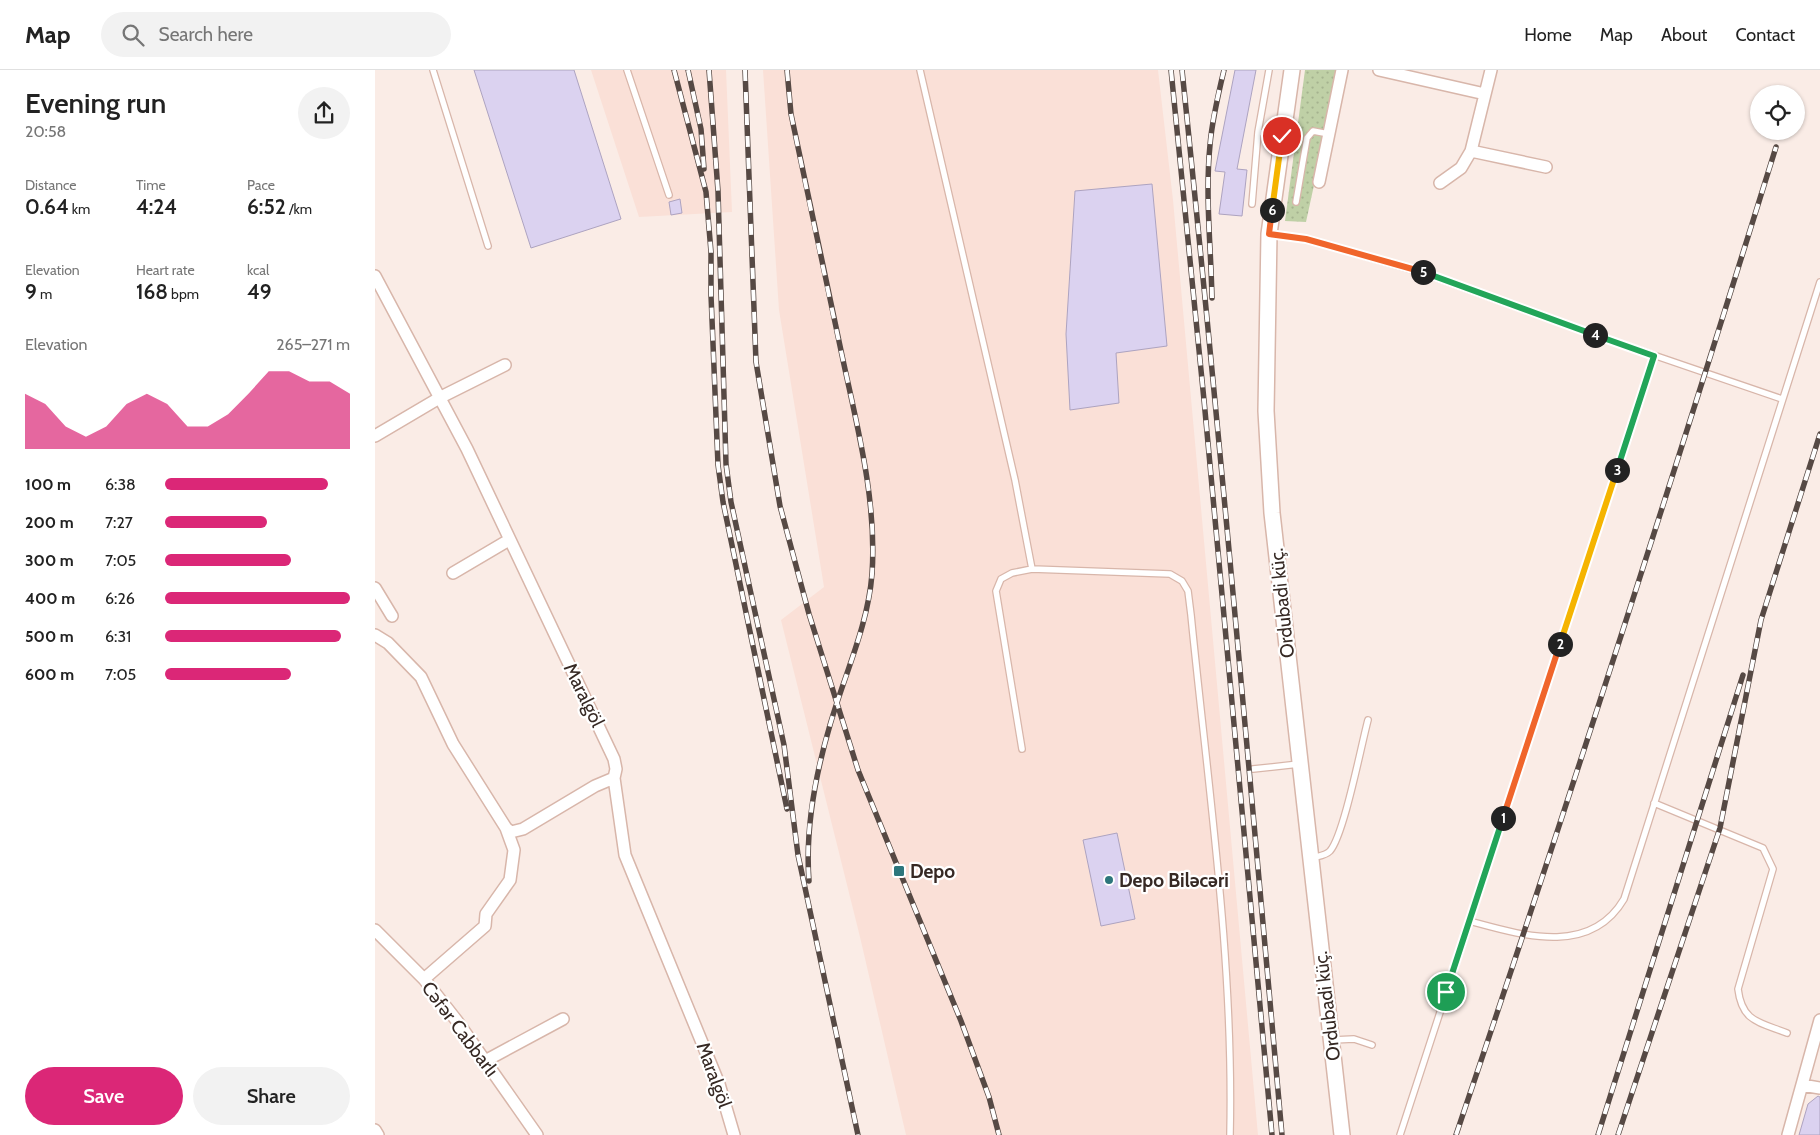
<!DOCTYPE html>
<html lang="en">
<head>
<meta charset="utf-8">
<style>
	body { margin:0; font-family:Cabin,sans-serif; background:#f2f2f2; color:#222; height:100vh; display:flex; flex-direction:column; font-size:19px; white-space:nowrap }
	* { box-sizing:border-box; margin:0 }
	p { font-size:16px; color:#767676 }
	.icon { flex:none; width:28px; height:28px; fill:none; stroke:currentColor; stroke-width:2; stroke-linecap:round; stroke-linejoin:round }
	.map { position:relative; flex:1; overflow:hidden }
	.panel { display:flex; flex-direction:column; background:#fff; width:375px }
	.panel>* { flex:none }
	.buttons { position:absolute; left:1375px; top:15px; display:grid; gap:10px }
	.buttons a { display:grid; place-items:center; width:55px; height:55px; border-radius:50%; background:#fff; box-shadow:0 1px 4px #0004; font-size:25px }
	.pin { position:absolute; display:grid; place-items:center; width:42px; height:42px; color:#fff; margin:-21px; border:2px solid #fff; border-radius:50%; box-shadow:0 1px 5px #0007 }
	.km { position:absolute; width:25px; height:25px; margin:-12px; border-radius:50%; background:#222; color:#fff; font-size:14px; line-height:25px; text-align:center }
	.round { display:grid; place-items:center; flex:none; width:52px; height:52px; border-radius:26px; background:#f2f2f2 }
	.headline { display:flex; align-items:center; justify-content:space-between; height:85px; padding:0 25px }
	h1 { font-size:28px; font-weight:600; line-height:38px }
	.figures { display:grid; grid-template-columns:repeat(3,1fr); gap:8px; height:85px; padding:5px 25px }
	.figures div { display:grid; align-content:center }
	.figures b { font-size:21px; font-weight:600 }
	.figures small { font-size:14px; font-weight:400 }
	.figures p { font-size:14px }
	.chart { height:140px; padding:10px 25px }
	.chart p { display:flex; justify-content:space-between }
	.chart svg { width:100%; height:90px; margin-top:5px; fill:#db2777; opacity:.7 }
	.action { display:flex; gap:10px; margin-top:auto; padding:10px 25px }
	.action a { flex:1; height:58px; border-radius:30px; background:#db2777; color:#fff; font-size:20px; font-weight:600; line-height:58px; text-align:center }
	.action a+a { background:#f2f2f2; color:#222 }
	ul { padding:0 25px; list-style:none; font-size:16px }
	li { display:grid; grid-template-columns:80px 60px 1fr; align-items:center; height:38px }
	li i { height:12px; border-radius:6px; background:#db2777 }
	header { display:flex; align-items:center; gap:30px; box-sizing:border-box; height:70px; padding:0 25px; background:#fff; border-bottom:1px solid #e0e0e0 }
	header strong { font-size:24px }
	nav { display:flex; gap:28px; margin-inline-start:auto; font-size:18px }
	.search { width:350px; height:45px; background:#f2f2f2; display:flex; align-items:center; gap:12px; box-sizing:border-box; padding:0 18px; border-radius:28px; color:#767676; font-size:19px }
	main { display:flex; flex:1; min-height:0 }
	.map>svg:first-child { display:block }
	.built { fill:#fae0d7 }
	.grass { fill:url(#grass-dots) }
	.building { fill:#dbd2f0; stroke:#ada3c0 }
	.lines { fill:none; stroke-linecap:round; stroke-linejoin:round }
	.lane-casing { stroke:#d8b6aa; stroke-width:8 }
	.street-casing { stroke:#d8b6aa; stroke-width:14 }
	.secondary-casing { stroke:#d8b6aa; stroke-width:18 }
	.lane { stroke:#fff; stroke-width:5.5 }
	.street { stroke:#fff; stroke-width:11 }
	.secondary { stroke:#fff; stroke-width:15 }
	.rail-casing { stroke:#564944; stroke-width:5.5 }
	.rail { stroke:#fff; stroke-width:4; stroke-dasharray:11; stroke-linecap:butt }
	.split-1-casing { stroke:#fff; stroke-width:10 }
	.split-2-casing { stroke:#fff; stroke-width:10 }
	.split-3-casing { stroke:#fff; stroke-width:10 }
	.split-4-casing { stroke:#fff; stroke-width:10 }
	.split-5-casing { stroke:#fff; stroke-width:10 }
	.split-6-casing { stroke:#fff; stroke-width:10 }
	.split-7-casing { stroke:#fff; stroke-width:10 }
	.split-1 { stroke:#22a559; stroke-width:6 }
	.split-2 { stroke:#f0652b; stroke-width:6 }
	.split-3 { stroke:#f5b400; stroke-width:6 }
	.split-4 { stroke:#22a559; stroke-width:6 }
	.split-5 { stroke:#22a559; stroke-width:6 }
	.split-6 { stroke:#f0652b; stroke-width:6 }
	.split-7 { stroke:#f5b400; stroke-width:6 }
	.poi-dot { fill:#2d767c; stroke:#fff; stroke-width:2 }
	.labels { text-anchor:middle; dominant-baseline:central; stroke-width:4.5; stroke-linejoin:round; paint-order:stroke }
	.street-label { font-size:19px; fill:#362924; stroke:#fff }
	.poi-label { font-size:19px; font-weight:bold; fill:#362924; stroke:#fff; text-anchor:start }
</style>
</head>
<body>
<header>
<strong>Map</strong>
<div class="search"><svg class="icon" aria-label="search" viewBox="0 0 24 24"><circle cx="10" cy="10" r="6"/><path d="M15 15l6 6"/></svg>Search here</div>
<nav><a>Home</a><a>Map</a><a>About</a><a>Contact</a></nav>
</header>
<main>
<section class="panel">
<div class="headline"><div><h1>Evening run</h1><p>20:58</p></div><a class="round"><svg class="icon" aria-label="share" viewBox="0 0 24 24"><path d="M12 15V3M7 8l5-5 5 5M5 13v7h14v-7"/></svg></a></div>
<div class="figures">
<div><p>Distance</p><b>0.64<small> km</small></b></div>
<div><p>Time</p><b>4:24</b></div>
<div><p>Pace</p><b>6:52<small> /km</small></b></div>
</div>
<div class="figures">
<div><p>Elevation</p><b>9<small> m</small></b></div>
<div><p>Heart rate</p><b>168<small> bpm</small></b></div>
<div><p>kcal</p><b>49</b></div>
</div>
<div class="chart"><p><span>Elevation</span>265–271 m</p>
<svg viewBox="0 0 160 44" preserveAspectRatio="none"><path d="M0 44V17L10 22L20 33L30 38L40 33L50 22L60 17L70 22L80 33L90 33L100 27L110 17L120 6L130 6L140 11L150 11L160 17V44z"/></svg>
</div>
<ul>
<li><b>100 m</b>6:38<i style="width:88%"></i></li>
<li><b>200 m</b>7:27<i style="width:55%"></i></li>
<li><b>300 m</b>7:05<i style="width:68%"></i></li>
<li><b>400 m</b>6:26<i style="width:100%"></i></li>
<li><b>500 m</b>6:31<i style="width:95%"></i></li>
<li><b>600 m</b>7:05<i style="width:68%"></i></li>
</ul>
<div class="action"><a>Save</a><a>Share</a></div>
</section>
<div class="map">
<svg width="1445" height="1065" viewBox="0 0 1445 1065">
	<defs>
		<pattern id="grass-dots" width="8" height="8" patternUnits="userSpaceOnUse" patternTransform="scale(1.25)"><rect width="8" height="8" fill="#bfd0a6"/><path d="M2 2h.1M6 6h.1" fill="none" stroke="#a5b38f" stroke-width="1.8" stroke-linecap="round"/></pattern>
	</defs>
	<rect width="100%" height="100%" fill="#faece6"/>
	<path class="built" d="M216,0h135l6,142 -93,5z
		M388,0h395l15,130 85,935h-352l-46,-198 -79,-317 43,-33 -45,-277z"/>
	<path class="grass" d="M930,0h34l-33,152 -21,-1z"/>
	<path class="building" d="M99,0h100l47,149 -90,29z
		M860,0h21l-19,99 10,1 -5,46 -23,-2 6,-42 -10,-1z
		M777,114l15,162 -51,7 3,50 -49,7 -4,-76 9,-143z
		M305,129l2,14 -11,2 -2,-13z
		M742,763l18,86 -34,7 -18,-86z
		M1443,1026l2,1v38h-21l9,-31z"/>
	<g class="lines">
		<defs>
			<path id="lane" d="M58,0l55,176
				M252,0l42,125
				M545,0l95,410 17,89
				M883,62l24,4
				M921,132l11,-64 6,-7 16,3
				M877,134l6,-72 11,-62
				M894,164l37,5 120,35 166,60 190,65
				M647,679l-26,-158 5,-12 11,-6 20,-4 138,5 12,7 6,10 3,24c17,172 43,346 39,520
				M878,699l46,-5
				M1279,733l109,45 10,21 -35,120c4,33 21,33 49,44
				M937,788c6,-2 13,-2 18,-7 14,-16 31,-105 38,-131
				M1094,851c52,14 121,36 155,-22l196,-617
				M958,970l21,-1 18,6
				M1025,1065l254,-779"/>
			<path id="street" d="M1004,0l106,24
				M1096,81l75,16
				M944,112l23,-112
				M1065,113l21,-15 10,-17 20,-81
				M0,206l92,173 147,310 2,10 -2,9 11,77 94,229 15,51
				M0,366l66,-39 64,-32
				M78,503l56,-33
				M0,518l17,28
				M0,565l13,8 33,34 32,67 53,84 5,4 12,-3 72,-43 19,-8
				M0,860l49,49 33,42 80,114
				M49,909l61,-53 1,-12 24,-34 4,-30 -8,-22
				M110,991l78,-42
				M1427,1015l18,3
				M0,1060l3,5
				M1413,1065l32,-115"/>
			<path id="secondary" d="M917,0l-23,164 -3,177 6,102 70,622"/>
		</defs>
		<use href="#lane" class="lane-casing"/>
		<use href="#street" class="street-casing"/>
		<use href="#secondary" class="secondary-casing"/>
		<use href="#lane" class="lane"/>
		<use href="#street" class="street"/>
		<use href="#secondary" class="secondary"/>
		<defs>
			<path id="rail" d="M299,0l32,122 5,60v43l7,170 5,37 64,307
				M313,0l13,59 3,40
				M334,0l9,121 8,273 5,38 53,243 14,110 60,280
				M370,0l11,292 24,144 29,108 49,156 103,251 28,76 10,38
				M412,0l4,44c17,82 34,164 52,246 15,70 34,142 29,214 -4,52 -28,102 -42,151 -15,51 -25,103 -21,156
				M796,0l33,330 68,735
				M807,0c37,355 68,710 100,1065
				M837,228c-1,-51 -7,-102 -2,-153 2,-25 8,-50 14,-75
				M1081,1065c111,-328 217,-657 320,-988
				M1223,1065l145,-460
				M1243,1065l102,-307 41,-208 59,-186"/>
		</defs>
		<use href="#rail" class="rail-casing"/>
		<use href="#rail" class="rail"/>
	</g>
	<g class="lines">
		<defs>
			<path id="split-1" d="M1071,922l57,-174"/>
			<path id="split-2" d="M1128,748l57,-174"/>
			<path id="split-3" d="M1185,574l57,-174"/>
			<path id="split-4" d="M1220,265l59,21 -37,114"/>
			<path id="split-5" d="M1048,202l172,63"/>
			<path id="split-6" d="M897,140l-3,24 37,5 117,33"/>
			<path id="split-7" d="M897,140l10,-74"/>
		</defs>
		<use href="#split-1" class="split-1-casing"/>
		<use href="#split-2" class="split-2-casing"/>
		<use href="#split-3" class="split-3-casing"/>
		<use href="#split-4" class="split-4-casing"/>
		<use href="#split-5" class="split-5-casing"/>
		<use href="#split-6" class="split-6-casing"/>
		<use href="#split-7" class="split-7-casing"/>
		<use href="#split-1" class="split-1"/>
		<use href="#split-2" class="split-2"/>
		<use href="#split-3" class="split-3"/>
		<use href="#split-4" class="split-4"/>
		<use href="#split-5" class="split-5"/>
		<use href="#split-6" class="split-6"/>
		<use href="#split-7" class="split-7"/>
	</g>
	<g class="poi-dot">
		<rect x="518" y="795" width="12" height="12" rx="2.5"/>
		<circle cx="734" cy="810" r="5"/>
	</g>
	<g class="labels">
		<g class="street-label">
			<text transform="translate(907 533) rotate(-96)">Ordubadi küç.</text>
			<text transform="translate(209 625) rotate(64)">Maralgöl</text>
			<text transform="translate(952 936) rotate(-97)">Ordubadi küç.</text>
			<text transform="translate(85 959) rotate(53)">Cəfər Cabbarlı</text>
			<text transform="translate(339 1005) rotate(70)">Maralgöl</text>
		</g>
		<g class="poi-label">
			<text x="535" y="801">Depo</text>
			<text x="744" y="810">Depo Biləcəri</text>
		</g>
	</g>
</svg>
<div class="buttons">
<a><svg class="icon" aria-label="locate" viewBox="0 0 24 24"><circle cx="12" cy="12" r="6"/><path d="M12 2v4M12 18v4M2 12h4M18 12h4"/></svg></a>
</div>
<div class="pin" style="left:1071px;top:922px;background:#1e9e55"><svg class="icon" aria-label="arrive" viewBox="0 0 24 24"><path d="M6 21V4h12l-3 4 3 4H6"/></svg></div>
<div class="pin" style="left:907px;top:66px;background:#d93025"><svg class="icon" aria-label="check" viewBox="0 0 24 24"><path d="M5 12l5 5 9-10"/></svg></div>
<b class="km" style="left:1128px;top:748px">1</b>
<b class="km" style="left:1185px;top:574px">2</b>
<b class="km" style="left:1242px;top:400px">3</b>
<b class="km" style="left:1220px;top:265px">4</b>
<b class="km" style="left:1048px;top:202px">5</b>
<b class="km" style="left:897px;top:140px">6</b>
</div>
</main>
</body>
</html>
